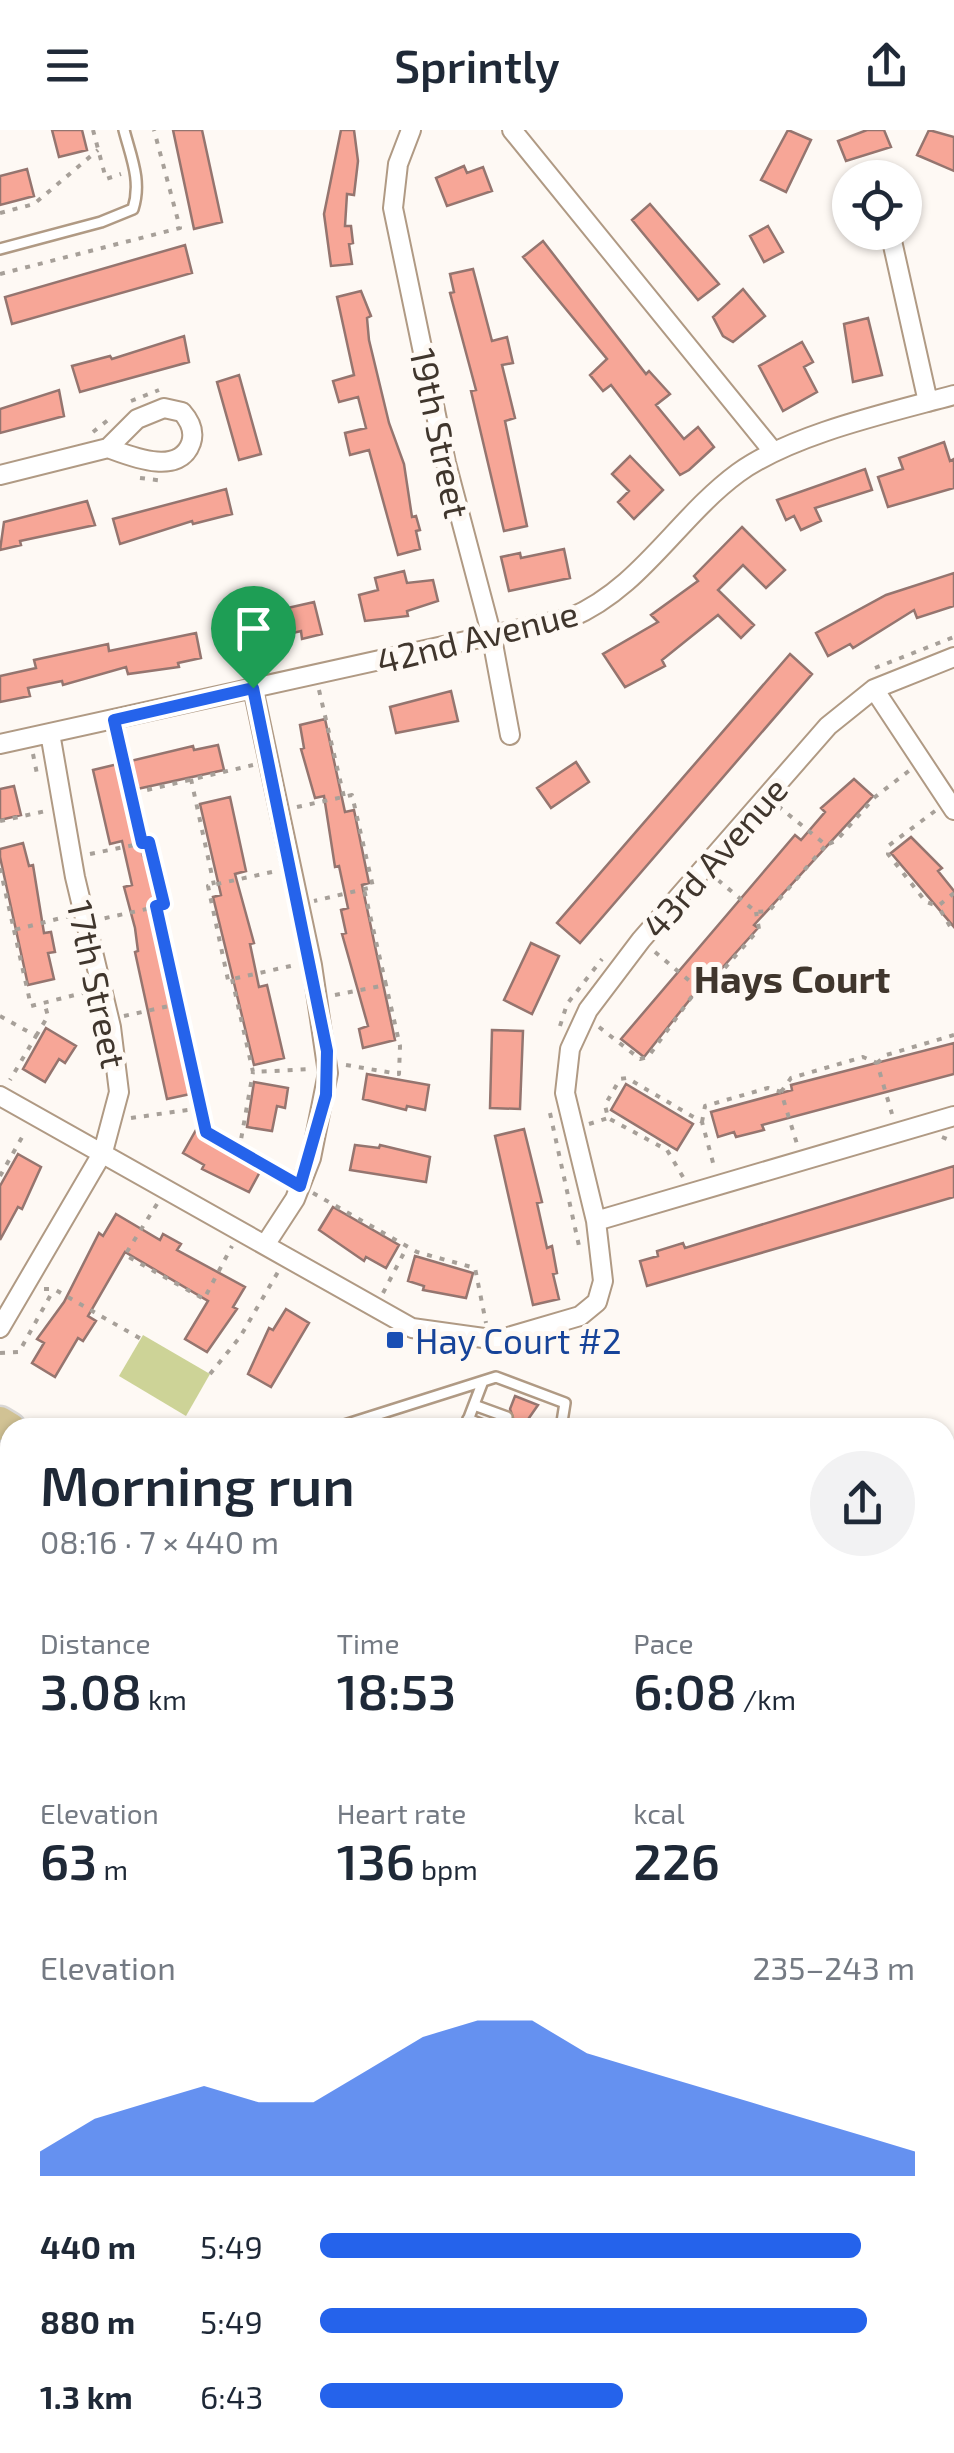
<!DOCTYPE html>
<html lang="en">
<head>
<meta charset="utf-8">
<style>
	body { margin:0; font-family:"Exo 2",sans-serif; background:#f2f2f3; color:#1f2937; height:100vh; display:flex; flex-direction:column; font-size:38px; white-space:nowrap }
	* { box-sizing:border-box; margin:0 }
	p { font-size:32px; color:#747a83 }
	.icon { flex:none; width:55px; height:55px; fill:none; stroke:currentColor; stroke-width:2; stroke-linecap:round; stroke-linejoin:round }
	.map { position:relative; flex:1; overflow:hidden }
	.details { position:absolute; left:0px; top:1288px; width:955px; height:1038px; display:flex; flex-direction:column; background:#fff; border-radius:30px 30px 0 0; box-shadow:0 2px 8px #0004 }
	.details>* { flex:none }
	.controls { position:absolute; left:832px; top:30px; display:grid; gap:20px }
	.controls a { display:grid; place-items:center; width:90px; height:90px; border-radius:50%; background:#fff; box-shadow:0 2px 8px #0004; font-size:50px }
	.pin { position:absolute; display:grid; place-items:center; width:85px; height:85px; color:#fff; margin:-102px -42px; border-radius:50% 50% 50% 0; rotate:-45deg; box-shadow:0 0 10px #0007 }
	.pin .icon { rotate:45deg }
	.round { display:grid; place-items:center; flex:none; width:105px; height:105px; border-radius:52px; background:#f2f2f3 }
	.overview { display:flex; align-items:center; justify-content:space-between; height:170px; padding:0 40px }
	h1 { font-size:55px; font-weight:600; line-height:75px }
	.figures { display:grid; grid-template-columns:repeat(3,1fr); gap:15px; height:170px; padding:10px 40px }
	.figures div { display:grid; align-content:center }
	.figures b { font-size:50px; font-weight:600 }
	.figures small { font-size:28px; font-weight:400 }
	.figures p { font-size:28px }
	.chart { height:280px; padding:20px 40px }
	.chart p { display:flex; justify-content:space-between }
	.chart svg { width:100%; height:180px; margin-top:10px; fill:#2563eb; opacity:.7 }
	ul { padding:0 40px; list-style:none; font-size:32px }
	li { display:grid; grid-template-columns:160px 120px 1fr; align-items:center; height:75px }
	li i { height:25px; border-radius:12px; background:#2563eb }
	header { display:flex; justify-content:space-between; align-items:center; height:130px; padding:0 40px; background:#fff; font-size:45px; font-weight:600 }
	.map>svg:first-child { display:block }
	.built { fill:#feecda }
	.green { fill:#cdd397 }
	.building { fill:#f7a697; stroke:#95756f; stroke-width:2.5 }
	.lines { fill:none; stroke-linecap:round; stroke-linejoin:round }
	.service-casing { stroke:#b09a84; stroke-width:14 }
	.minor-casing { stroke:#b09a84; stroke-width:22 }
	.primary-casing { stroke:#d9d7d5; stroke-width:35 }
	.path { stroke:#a7a099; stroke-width:4; stroke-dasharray:5 8; stroke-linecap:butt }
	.service { stroke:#fff; stroke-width:9 }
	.minor { stroke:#fff; stroke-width:18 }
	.primary { stroke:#d1c294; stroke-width:30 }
	.route-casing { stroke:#fff; stroke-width:20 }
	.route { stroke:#2563eb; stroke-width:12 }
	.transit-dot { fill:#1a4fb4; stroke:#fef9f4; stroke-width:4 }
	.labels { text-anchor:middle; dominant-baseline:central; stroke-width:10; stroke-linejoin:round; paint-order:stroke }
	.street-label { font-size:35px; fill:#40362d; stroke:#fef9f4 }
	.transit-label { font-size:35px; fill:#164399; stroke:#fef9f4; text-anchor:start }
	.neighbourhood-label { font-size:38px; font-weight:bold; fill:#40362d; stroke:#fef9f4 }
</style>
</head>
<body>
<header><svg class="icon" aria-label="menu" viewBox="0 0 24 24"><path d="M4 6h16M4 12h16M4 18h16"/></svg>Sprintly<svg class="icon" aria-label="share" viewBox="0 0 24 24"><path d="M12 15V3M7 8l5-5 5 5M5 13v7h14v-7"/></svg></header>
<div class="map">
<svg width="954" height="2323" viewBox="0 0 954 2323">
	<rect width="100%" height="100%" fill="#fef9f4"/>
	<path class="built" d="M945,1650l9,3v670h-954v-355l10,-1v348h935z"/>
	<path class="green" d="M143,1205l67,39 -24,42 -67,-40z"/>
	<path class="building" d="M52,0h30l5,20 -28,7z
		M173,0h29l20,92 -28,7z
		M341,0h13l4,31 -4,34 -7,-1 -2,32h6l2,17 -4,1 3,20 -21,2 -7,-52z
		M788,0l23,10 -25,52 -25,-12z
		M867,0h17l7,17 -45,14 -8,-20z
		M929,0l25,7v34l-37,-16z
		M464,36l3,7 16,-6 9,24 -45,15 -11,-28z
		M27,39l7,27 -34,9v-29z
		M650,74l69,80 -21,16 -66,-80z
		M768,96l15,26 -19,10 -14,-26z
		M543,111l103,133 3,-3 21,23 -14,11 28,34 14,-12 16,20 -25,23 -9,5 -69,-90 -8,6 -13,-16 17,-16 -84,-102z
		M185,115l7,28 -180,51 -7,-27z
		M473,139l19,72 15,-4 6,26 -11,2 13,53 -10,3 22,105 -23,5 -33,-140 5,-1 -26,-97 4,-1 -4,-18z
		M743,159l22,27 -32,26 -10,-6 -10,-19z
		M361,161l10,25 -4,2 2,22 20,83 15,41 8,53 4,-1 4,14 -4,1 4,18 -22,6 -29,-105 -19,5 -5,-22 21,-5 -8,-31 -19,5 -6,-21 21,-6 -17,-78z
		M868,188l14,57 -29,7 -9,-58z
		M184,206l5,26 -109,30 -8,-26 38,-10 2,3z
		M802,212l11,20 -9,5 13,25 -34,19 -24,-45z
		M239,245l22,79 -22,6 -22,-78z
		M59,260l5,26 -64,17v-24z
		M944,312l6,19 4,-2v29l-66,19 -10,-30 25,-8 -4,-11z
		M630,326l33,34 -29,29 -16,-17 11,-11 -17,-17z
		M865,339l7,21 -57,18 6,13 -20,9 -7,-14 -8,4 -9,-20z
		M226,359l6,25 -39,10 -1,-3 -72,23 -7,-25z
		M87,371l8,24 -75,16 1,4 -21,5 4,-28z
		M742,397l43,43 -19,18 -23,-23 -25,25 36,35 -13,13 -23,-23 -56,45 3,6 -40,21 -22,-33 55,-32 -7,-7 47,-34 -4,-5z
		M564,419l6,29 -61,13 -8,-34 19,-4 1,5z
		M404,441l3,12 26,-3 5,21 -31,10 1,5 -43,5 -6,-26 19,-5 -3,-12z
		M954,443v33l-37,12 -3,-8 -61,38 -3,-4 -22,12 -12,-23 70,-38z
		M314,472l8,32 -20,5 -1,-8 -25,6 -6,-25z
		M196,503l5,25 -23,5 1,4 -51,7 -2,-7 -63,18 -1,-4 -34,7 2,8 -30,6v-26l36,-8 -2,-8 74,-16 1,7z
		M790,524l22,20 -232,269 -23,-20z
		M451,561l7,30 -62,12 -6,-26z
		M325,589l20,93 9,-2 15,73 -7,2 33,155 -32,8 -4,-19 9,-3 -26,-92 4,-1 -5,-23 7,-2 -9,-42 -4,1 -11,-71 -9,2 -14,-49 3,-1 -4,-23z
		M218,615l6,25 -96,21 15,65 6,-2 11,44 -6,1 41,194 -28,6 -32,-147 3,-1 -3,-23 -11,-41 8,-2 -10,-44 -12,3 -17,-74 100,-24 1,4z
		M576,632l13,20 -38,26 -14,-20z
		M854,649l19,17 -119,129 4,3 -52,58 -3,-3 -59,74 -23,-18 174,-204 6,5 24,-28 -4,-4z
		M14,656l7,29 -21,5v-31z
		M230,667l16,74 -11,3 19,69 -4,1 9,43 8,-2 17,73 -30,7 -41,-168 8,-2 -21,-91z
		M911,707l31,31 -4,3 16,20v36l-63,-74z
		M23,713l6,23 4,-1 11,68 7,-1 4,20 -7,1 6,26 -26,6 -28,-128v-8z
		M531,813l28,13 -27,58 -28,-14z
		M46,898l30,18 -11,17 -6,-4 -14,23 -22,-13z
		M492,900l31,1 -3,78 -30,-1z
		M954,913v31l-192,51 2,5 -28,7 -2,-5 -16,5 -7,-25 81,-22 -1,-5z
		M367,944l62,11 -4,25 -18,-4 -1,4 -43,-11z
		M254,952l34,6 -3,20 -8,-2 -5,25 -25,-4z
		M626,954l67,40 -16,26 -66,-40z
		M524,999l18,73 -5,1 10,45 5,-2 5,27 -4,1 6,25 -26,6 -38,-169z
		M196,1000l66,38 -13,24 -47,-23 2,-4 -21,-12z
		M355,1015l24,3 1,-3 50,12 -4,25 -76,-12z
		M18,1024l23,13 -19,42 -4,-2 -18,33v-54z
		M954,1036v31l-307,89 -7,-25 18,-5 -1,-5 26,-8 2,5z
		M333,1077l66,38 -13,23 -20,-11 -2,4 -45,-31z
		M116,1084l44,26 3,-6 18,10 -4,6 68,37 -12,20 4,2 -30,43 -22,-13 23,-38 -83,-49 -37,64 8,5 -13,20 -5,-3 -23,39 -23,-14 12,-20 -7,-4 27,-37 35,-69 4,3z
		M415,1126l58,17 -7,25 -43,-8 1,-4 -16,-5z
		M286,1179l23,14 -38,64 -23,-13 21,-46 4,2z
		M515,1266l23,9 -16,23h-20l12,-7 -4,-12z"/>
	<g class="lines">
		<defs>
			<path id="service" d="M0,119l101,-27 32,-13c9,-28 -2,-52 -9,-79
				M474,1275l33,12
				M468,1289l22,9
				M530,1295l7,3
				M335,1298l161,-51 69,26 -4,25
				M465,1298l18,-47
				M945,1935l9,1
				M945,2084l9,-2"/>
			<path id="minor" d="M411,0l-13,34 -5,44 53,255 45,170 19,102
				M512,0l260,320
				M890,102l38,170
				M164,278l18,4c8,9 13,19 9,31 -12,34 -61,13 -83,5l29,-29z
				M0,345l108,-27
				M253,558l59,277 16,108 -17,85 -16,41 -30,46
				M874,559l80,121
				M0,614l570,-126c71,-30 107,-100 168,-145 54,-39 150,-60 216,-78
				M0,966l412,232 86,12 82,-24 17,-14 6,-21 -7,-60 -31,-128 5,-44 18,-39 53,-70 187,-214 46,-37 80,-32
				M596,1091l358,-105
				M0,1198l103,-176 16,-60 -8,-65 -36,-150 -25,-144
				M0,1506h10
				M0,1690l10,-1
				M0,1963l10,-1
				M404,2315l3,8"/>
			<path id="primary" d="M0,1292l10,6
				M945,1684l9,4"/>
		</defs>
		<use href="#service" class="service-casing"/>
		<use href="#minor" class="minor-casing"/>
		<use href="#primary" class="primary-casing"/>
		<path class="path" d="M93,0l13,49 15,-5
			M0,83l34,-9 64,-54
			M0,144l180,-46 -26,-98
			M131,271l28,-11
			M93,302l20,-16
			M140,348l25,3
			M875,538l79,-31
			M319,560l25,107
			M117,605l13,59 123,-29
			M33,624l5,25
			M191,649l23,106
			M130,664l12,49
			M778,676l48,39 10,-4 39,-44 35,-27
			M297,677l55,-12 21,92 -59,14
			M935,681l-47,35v8l38,48 12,4
			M0,691l46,-10
			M90,724l59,-12 16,63 -64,14
			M0,738l14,62 55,-14
			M272,742l-64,14 20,94 67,-15
			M718,750l38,32 13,-1 57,-66
			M954,763l-16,13 16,27
			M156,776l50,226 77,44
			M14,800l17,76 56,-14
			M655,822l43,36 12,-3 49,-56 -3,-17
			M232,849l21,93 60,-3
			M335,865l51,-10 -22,-96
			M0,886l36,20 -26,44
			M124,886l54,-12
			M560,896l7,-22 35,-45
			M599,897l41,32 8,-2 50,-69
			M36,906l12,-20 -4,-14
			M877,933l9,-8 68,-20
			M346,935l53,9 1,-28 -14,-61
			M781,962l10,-14 72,-21 14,6 15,51
			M550,983l29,133
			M131,988l70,-10
			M702,992l3,-16 63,-18 13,4 16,52
			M589,994l19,-6
			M942,1007l12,5
			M239,1021l14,-79
			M0,1046l25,-44
			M683,1047l-16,-27 -59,-32 -3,-13 15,-26 7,-1 75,44 13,48
			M313,1063l104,59 58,16 11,55
			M157,1074l-32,51 79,44 28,-53
			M44,1159h10l87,50
			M383,1163l24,-46
			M0,1223l19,-1 35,-63
			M210,1244l30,-37 38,-65"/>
		<use href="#service" class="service"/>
		<use href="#minor" class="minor"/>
		<use href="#primary" class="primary"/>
	</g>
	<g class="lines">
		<defs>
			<path id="route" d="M253,558l74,363 -1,44 -26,91 -94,-54 -50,-226 8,-2 -15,-62 -7,1 -28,-123z"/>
		</defs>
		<use href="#route" class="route-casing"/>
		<use href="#route" class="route"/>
	</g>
	<rect class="transit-dot" x="385" y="1200" width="20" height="20" rx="5"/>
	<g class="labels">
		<g class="street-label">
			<text transform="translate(441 303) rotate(78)">19th Street</text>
			<text transform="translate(477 506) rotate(-14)">42nd Avenue</text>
			<text transform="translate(714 727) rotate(-49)">43rd Avenue</text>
			<text transform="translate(98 854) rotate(78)">17th Street</text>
		</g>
		<g class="transit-label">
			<text x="415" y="1210">Hay Court #2</text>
		</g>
		<g class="neighbourhood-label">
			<text x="792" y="848">Hays Court</text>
		</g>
	</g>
</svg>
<div class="controls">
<a><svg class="icon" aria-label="locate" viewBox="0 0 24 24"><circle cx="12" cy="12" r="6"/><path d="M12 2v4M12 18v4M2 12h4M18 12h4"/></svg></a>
</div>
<div class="pin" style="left:253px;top:558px;background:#1e9e55"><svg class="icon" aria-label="arrive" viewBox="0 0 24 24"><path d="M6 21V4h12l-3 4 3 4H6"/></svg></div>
<section class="details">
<div class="overview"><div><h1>Morning run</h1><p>08:16 · 7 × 440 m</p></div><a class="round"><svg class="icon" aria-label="share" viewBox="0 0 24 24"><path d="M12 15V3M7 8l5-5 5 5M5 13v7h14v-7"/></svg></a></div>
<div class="figures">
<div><p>Distance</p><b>3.08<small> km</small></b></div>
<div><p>Time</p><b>18:53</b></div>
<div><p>Pace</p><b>6:08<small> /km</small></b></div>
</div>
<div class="figures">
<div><p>Elevation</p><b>63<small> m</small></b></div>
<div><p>Heart rate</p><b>136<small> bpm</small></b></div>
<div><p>kcal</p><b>226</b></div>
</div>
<div class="chart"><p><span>Elevation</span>235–243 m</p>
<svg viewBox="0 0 160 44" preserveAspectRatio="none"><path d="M0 44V38L10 30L20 26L30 22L40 26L50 26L60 18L70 10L80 6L90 6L100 14L110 18L120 22L130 26L140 30L150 34L160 38V44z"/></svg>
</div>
<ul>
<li><b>440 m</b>5:49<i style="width:91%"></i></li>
<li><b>880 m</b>5:49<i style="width:92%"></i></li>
<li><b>1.3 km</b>6:43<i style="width:51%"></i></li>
</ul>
</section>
</div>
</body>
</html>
